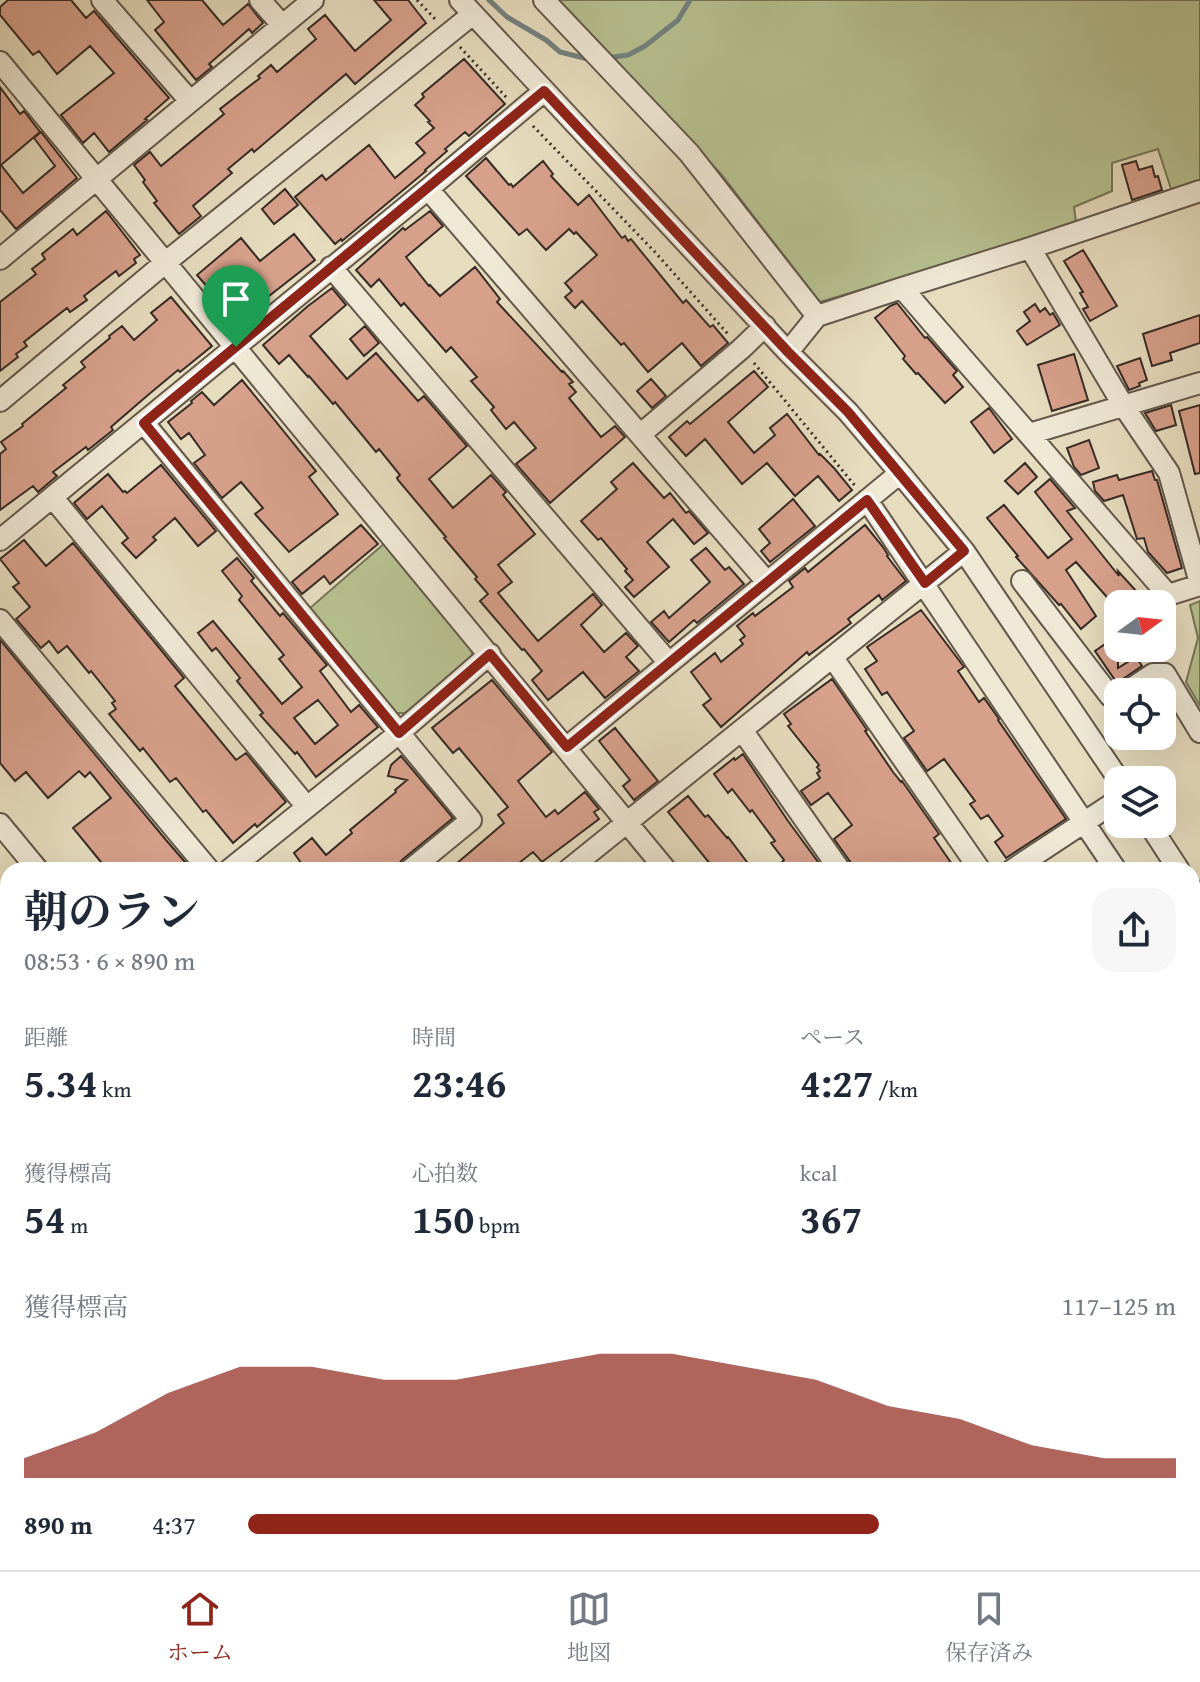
<!DOCTYPE html>
<html lang="ja">
<head>
<meta charset="utf-8">
<style>
	body { margin:0; font-family:"Gentium Book Plus","Noto Serif JP",serif; background:#f6f6f7; color:#1f2937; height:100vh; display:flex; flex-direction:column; font-size:30px; white-space:nowrap }
	* { box-sizing:border-box; margin:0 }
	p { font-size:26px; color:#747a83 }
	.icon { flex:none; width:44px; height:44px; fill:none; stroke:currentColor; stroke-width:2; stroke-linecap:round; stroke-linejoin:round }
	.map { position:relative; flex:1; overflow:hidden }
	.drawer { position:absolute; left:0px; top:862px; width:1200px; height:708px; display:flex; flex-direction:column; background:#fff; border-radius:24px 24px 0 0; box-shadow:0 8px 32px #0002 }
	.drawer>* { flex:none }
	.needle { width:52px; rotate:75deg }
	.tools { position:absolute; left:1104px; top:590px; display:grid; gap:16px }
	.tools a { display:grid; place-items:center; width:72px; height:72px; border-radius:16px; background:#fff; box-shadow:0 8px 32px #0002; font-size:40px }
	.pin { position:absolute; display:grid; place-items:center; width:68px; height:68px; color:#fff; margin:-82px -34px; border-radius:50% 50% 50% 0; rotate:-45deg; box-shadow:0 0 8px #0007 }
	.pin .icon { rotate:45deg }
	.round { display:grid; place-items:center; flex:none; width:84px; height:84px; border-radius:24px; background:#f6f6f7 }
	.summary { display:flex; align-items:center; justify-content:space-between; height:136px; padding:0 24px }
	h1 { font-size:44px; font-weight:700; line-height:60px }
	.figures { display:grid; grid-template-columns:repeat(3,1fr); gap:12px; height:136px; padding:8px 24px }
	.figures div { display:grid; align-content:center }
	.figures b { font-size:40px; font-weight:700 }
	.figures small { font-size:22px; font-weight:400 }
	.figures p { font-size:22px }
	.chart { height:224px; padding:16px 24px }
	.chart p { display:flex; justify-content:space-between }
	.chart svg { width:100%; height:144px; margin-top:8px; fill:#8f2418; opacity:.7 }
	ul { padding:0 24px; list-style:none; font-size:26px }
	li { display:grid; grid-template-columns:128px 96px 1fr; align-items:center; height:60px }
	li i { height:20px; border-radius:10px; background:#8f2418 }
	.dock { display:flex; justify-content:space-around; align-items:center; height:112px; border-top:2px solid #e0e1e3; background:#fff; font-size:22px; color:#747a83 }
	.dock a { display:grid; justify-items:center; gap:4px }
	.dock .active { color:#8f2418 }
	.map>svg:first-child { display:block }
	.green { fill:#b7c090; stroke:#77765a; stroke-width:2 }
	.lines { fill:none; stroke-linecap:round; stroke-linejoin:round }
	.stream { stroke:#728180; stroke-width:5 }
	.building { fill:#d7a08b; stroke:#372c25; stroke-width:2; fill-rule:evenodd }
	.minor-casing { stroke:#63584b; stroke-width:24 }
	.path { stroke:#372c25; stroke-width:3; stroke-dasharray:2 4; stroke-linecap:butt }
	.minor { stroke:#efe8d5; stroke-width:20 }
	.route-casing { stroke:#fff; stroke-width:16 }
	.route { stroke:#8f2418; stroke-width:10 }
</style>
</head>
<body>
<div class="map">
<svg width="1200" height="1570" viewBox="0 0 1200 1570">
	<rect width="100%" height="100%" fill="#e6dcbe"/>
	<filter id="stains"><feTurbulence type="fractalNoise" baseFrequency=".0025" numOctaves="4"/><feColorMatrix values="0 0 0 0 .2 0 0 0 0 .09 0 0 0 0 .02 0 0 0 .5 -.17"/></filter>
	<radialGradient id="worn" r=".72"><stop offset=".6" stop-color="#630" stop-opacity="0"/><stop offset="1" stop-color="#630" stop-opacity=".3"/></radialGradient>
	<path class="green" d="M555,0h645v185l-27,10 -15,-46 -46,14v28l-38,16 2,15 -46,17 -210,63 -99,-128z
		M386,542l85,107 2,8 -68,56h-10l-85,-105z
		M1200,601v105l-14,-24 12,-44 -8,-33z"/>
	<g class="lines">
		<path class="stream" d="M489,0l18,17 39,23 14,12 32,8
			M606,58l22,-3 17,-9 33,-26 12,-20
			M1192,1053l8,-5
			M388,1570l12,-8"/>
	</g>
	<path class="building" d="M8,0h63l15,18 8,-7 75,87 -24,21 2,1 -38,32 -15,-19 -11,10 -22,-28 53,-42 -24,-27 -33,28 -18,-23 -6,4 -33,-40v-8z
		M147,0h55l21,25 25,-21 15,19 -11,10 -3,-4 -40,35 3,3 -16,13 -41,-50 9,-8z
		M374,0h34l18,23 -71,61 -9,-10 -92,78 -2,-3 -24,20 4,4 -39,33 8,10 -22,18 -25,-31 3,-2 -14,-19 2,-2 -11,-15 16,-13 11,14 63,-52 -4,-5 40,-31 -2,-2 13,-11 6,7 39,-33 -8,-10 17,-14 30,36 36,-31z
		M464,59l41,45 -36,32 -4,-4 -20,17 2,2 -22,19 1,1 -84,70 -1,-2 -6,5 -40,-47 27,-22 4,5 43,-35 26,33 30,-25 -9,-10 18,-15 -6,-6 2,-1 -15,-16 9,-8 -2,-3z
		M0,87l20,27 4,-3 16,21 -39,33 22,28 32,-27 -21,-28 7,-6 36,46 -61,51 -16,-19z
		M486,158l23,27 2,-1 2,3 30,-26 10,13 -2,2 27,29 11,-10 33,43 3,-2 3,5 3,-2 52,64 3,-3 24,27 3,-2 15,18 -27,23 -19,-23 -34,29 -24,-29 -3,2 -39,-44 -7,7 -10,-11 7,-6 -7,-8 32,-28 -21,-23 -2,2 -5,-5 -23,21 -19,-21 -8,6 -53,-59z
		M1136,161l3,9 13,-4 3,11 3,-1 4,14 -30,10 -10,-35z
		M285,189l13,16 -24,19 -12,-15z
		M106,211l34,44 -6,4 2,4 -17,13 -3,-5 -32,25 3,4 -17,12 -3,-4 -43,34 3,4 -11,8 2,3 -18,14v-69l36,-28 -4,-5 13,-10 -3,-5 31,-25 4,6z
		M430,211l13,15 -37,31 23,29 1,-1 10,11 35,-29 25,32 -3,3 65,70 1,-1 10,11 -4,2 7,8 -7,6 32,39 14,-11 10,11 -75,66 -34,-39 20,-16 -22,-26 -8,7 -15,-19 3,-3 -23,-26 6,-4 -26,-30 -5,5 -42,-49 -3,3 -22,-27 -8,8 -15,-17 47,-42 2,2z
		M294,234l21,26 -78,61 -40,-46 44,-37 19,23z
		M1083,250l34,56 -27,15 -7,-12 5,-2 -8,-14 3,-1 -19,-31z
		M332,288l14,17 -36,31 37,43 29,-26 42,48 6,-5 43,50 -38,33 24,29 38,-33 15,17 -3,3 32,39 -37,31 14,17 -14,11 40,48 55,-47 9,11 -21,20 23,27 22,-19 12,13 -12,11 13,14 -34,27 -22,-26 -35,28 -16,-20 10,-9 -18,-22 -2,1 -42,-49 8,-7 -13,-15 2,-2 -33,-39 2,-1 -48,-57 -1,-2 3,-3 -21,-26 -3,3 -41,-50 -2,2 -24,-28 -1,1 -19,-22 -10,9 -16,-19 45,-39z
		M171,297l41,49 -32,26 -2,-2 -30,25 -37,32 2,3 -25,20 -2,-3 -33,25 4,4 -19,16 -5,-6 -33,24v-56l6,-5 -5,-7 22,-16 -1,-2 44,-36 -3,-3 22,-18 -4,-5 29,-24 -1,-2 13,-10 12,14 23,-20 -6,-7z
		M897,303l28,35 2,-1 30,34 -4,4 10,12 -18,16 -27,-30 -2,1 -13,-15 2,-3 -30,-38 15,-12z
		M1035,304l5,8 5,-4 5,7 3,-2 7,12 -33,20 -10,-14 13,-10 -6,-9z
		M1200,315v28l-30,10 2,7 -20,6 -9,-32z
		M365,326l14,17 -15,13 -14,-17z
		M1074,354l14,46 -36,11 -14,-46z
		M1140,358l7,22 -8,3 1,3 -11,4 -12,-24z
		M754,371l14,16 -40,35 26,31 21,-18 -5,-7 17,-14 32,41 1,-1 14,14 18,22 -13,11 -21,-25 -23,20 -28,-33 -25,21 -37,-45 -19,17 -17,-19 18,-16 3,3z
		M651,379l15,17 -14,12 -15,-17z
		M242,380l74,91 -7,6 29,37 -49,38 -34,-38 8,-6 -22,-26 -19,16 -28,-35 11,-8 -16,-22 -8,6 -13,-17 24,-19 -1,-2 11,-9 12,13z
		M1171,405l5,20 -20,6 -11,-18z
		M1200,405v68l-5,1 -16,-63z
		M989,408l23,31 -18,14 -23,-31z
		M1089,440l10,28 -18,7 -7,-8 -7,-19z
		M633,463l31,35 6,-5 16,20 3,-2 19,22 -14,11 -21,-25 -26,23 22,25 -35,30 -9,-10 8,-7 -8,-9 2,-2 -26,-31 -3,2 -17,-19 36,-32 -6,-7z
		M1025,463l12,14 -19,17 -13,-13z
		M161,465l55,66 -18,15 -23,-28 -22,19 3,3 -20,18 -14,-15 6,-5 -26,-32 -15,13 -13,-16 34,-29 15,18 2,-1 2,2z
		M1152,471l3,9h2l25,88 -15,5 -19,-21 -4,-14 -7,1 -14,-44 -19,6 -9,-10 -2,-9 24,-7 2,5z
		M1050,479l25,29 -8,3 52,65 -1,-5 30,33h-35l-37,-42 -10,8 30,46 -15,13 -20,-25 -2,1 -43,-48 2,-1 -31,-38 17,-13 44,53 24,-19 -37,-47z
		M793,499l22,27 -45,36 -9,-11 9,-8 -11,-14z
		M361,525l17,19 -48,40 -6,-8 -22,18 -10,-12z
		M865,525l18,22 5,8 -1,1 19,25 -24,19 -3,-5 -31,24 3,4 -42,32 -2,-3 -86,75 -18,-22 8,-6 -20,-27 24,-19 6,9 22,-18 -3,-4 5,-4 -8,-10 16,-13 2,3 38,-29 -4,-6 16,-13 3,4z
		M24,540l22,26 27,-23 111,135 -9,8 61,74 10,-7 40,49 -29,25 -2,-3 -22,19 -27,-33 -3,2 -27,-34 -6,4 -27,-34 -3,3 -31,-37 7,-5 -4,-6 3,-2 -24,-30 -2,2 -22,-27 -9,7 -9,-12 -8,7 -25,-29 14,-12 -17,-20 6,-4 -19,-24z
		M706,548l19,22 4,-3 15,17 -47,39 -3,-3 -25,22 -18,-20 13,-11 5,7 41,-36 -19,-22z
		M237,558l17,20 -3,3 29,35 3,-3 44,52 -7,6 31,41 8,-7 19,22 -62,50 -19,-25 -2,2 -35,-39 3,-2 -26,-32 3,-3 -24,-30 -4,3 -14,-18 15,-12 69,83 20,-17 -23,-28 5,-4 -45,-55 3,-4 -20,-25zM318,700l20,25 -23,19 -21,-26z
		M921,610l43,57 -6,4 21,31 5,-4 15,21 -1,1 68,99 -60,39 -11,-16 8,-6 -15,-21 -7,4 -11,-15 5,-3 -31,-42 -17,12 -23,-33 10,-7 -27,-39 -5,3 -17,-26 12,-8 -10,-14z
		M0,640l166,200 26,30h-100l9,-8 -28,-34 38,-30 -21,-26 -5,5 -6,-6 -31,27 -22,-26 -11,9 -15,-18z
		M1111,640l7,11v17l18,-11 6,9 -25,17 -22,-32z
		M832,679l35,51 -2,1 28,41 8,10 1,-1 37,53 -5,4 22,32h-103l-2,-7 -17,-24 18,-14 -24,-32 -17,12 -10,-14 19,-13 -3,-5 3,-2 -3,-4 2,-2 -31,-39 3,-2 -7,-10z
		M492,680l60,72 -34,29 28,36 9,-7 3,4 27,-22 14,17 -5,3 5,7 -57,43 -9,-10 -23,18h-61l55,-47 -6,-8 10,-8 -49,-59 -6,5 -21,-25z
		M615,728l43,53 -24,19 -11,-14 7,-6 -31,-39z
		M743,754l45,67 36,49h-35l-7,-8 2,-2 -13,-17 4,-2 -23,-31 -2,2 -18,-23 -4,4 -14,-19 20,-16 1,2z
		M401,756l52,62 -51,42 -8,10h-88l-12,-17 18,-15 14,17 26,-22 -2,-3 46,-38 -1,-2 12,-10 -19,-4 3,-11z
		M688,796l17,21 3,-2 19,23 1,-1 25,33h-38l-47,-58z"/>
	<g class="lines">
		<defs>
			<path id="minor" d="M102,0l88,101
				M260,0l22,25
				M460,0l328,352 60,60 52,61 64,78 155,229
				M544,0l145,153 128,163
				M0,62l666,808
				M428,189l339,393
				M1030,248l93,157 46,68 31,110
				M0,259l313,-259
				M331,267l338,396
				M902,288l128,-40 170,-57
				M788,352l29,-36 85,-28 266,307 32,-10
				M0,401l166,-139 307,-248
				M144,423l327,397 -61,50
				M641,434l100,-85 24,-23
				M1029,434l171,-51
				M53,498l254,309
				M867,500l249,370
				M0,540l428,-351 116,-98
				M1022,581l88,115 8,1
				M0,620l209,250
				M833,658l147,212
				M1126,692l27,-18h12l35,58
				M742,730l98,140
				M567,747l333,-274
				M0,824l38,46
				M1149,824l30,46
				M229,870l170,-137 91,-79
				M568,870l396,-319
				M1012,870l106,-70
				M1192,889l8,12
				M1192,989l8,-5
				M1192,1017l8,-5
				M0,1039l8,10
				M1192,1082l8,-5
				M0,1189l8,-7
				M0,1341l8,-6
				M0,1423l8,10
				M202,1562l7,8
				M503,1562l1,8
				M788,1562v8
				M1073,1562l7,8
				M62,1570l10,-8
				M291,1570l12,-8
				M334,1570l12,-8
				M433,1570l12,-8"/>
		</defs>
		<use href="#minor" class="minor-casing"/>
		<path class="path" d="M417,0l19,20
			M460,47l46,50
			M533,126l121,125 74,83
			M754,363l102,124"/>
		<use href="#minor" class="minor"/>
	</g>
	<g class="lines">
		<defs>
			<path id="route" d="M544,91l244,261 60,60 116,139 -39,32 -58,-83 -300,247 -77,-93 -91,79 -255,-310z"/>
		</defs>
		<use href="#route" class="route-casing"/>
		<use href="#route" class="route"/>
	</g>
	<rect width="100%" height="100%" filter="url(#stains)"/>
	<rect width="100%" height="100%" fill="url(#worn)"/>
</svg>
<div class="tools">
<a><svg class="needle" viewBox="-14 -14 28 28"><path d="M0-13l5 13h-10z" fill="#e53935"/><path d="M0 13l5-13h-10z" fill="#747a83"/></svg></a>
<a><svg class="icon" aria-label="locate" viewBox="0 0 24 24"><circle cx="12" cy="12" r="6"/><path d="M12 2v4M12 18v4M2 12h4M18 12h4"/></svg></a>
<a><svg class="icon" aria-label="layers" viewBox="0 0 24 24"><path d="M12 4l9 5-9 5-9-5zM3 14l9 5 9-5"/></svg></a>
</div>
<div class="pin" style="left:236px;top:347px;background:#1e9e55"><svg class="icon" aria-label="arrive" viewBox="0 0 24 24"><path d="M6 21V4h12l-3 4 3 4H6"/></svg></div>
<section class="drawer">
<div class="summary"><div><h1>朝のラン</h1><p>08:53 · 6 × 890 m</p></div><a class="round"><svg class="icon" aria-label="share" viewBox="0 0 24 24"><path d="M12 15V3M7 8l5-5 5 5M5 13v7h14v-7"/></svg></a></div>
<div class="figures">
<div><p>距離</p><b>5.34<small> km</small></b></div>
<div><p>時間</p><b>23:46</b></div>
<div><p>ペース</p><b>4:27<small> /km</small></b></div>
</div>
<div class="figures">
<div><p>獲得標高</p><b>54<small> m</small></b></div>
<div><p>心拍数</p><b>150<small> bpm</small></b></div>
<div><p>kcal</p><b>367</b></div>
</div>
<div class="chart"><p><span>獲得標高</span>117–125 m</p>
<svg viewBox="0 0 160 44" preserveAspectRatio="none"><path d="M0 44V38L10 30L20 18L30 10L40 10L50 14L60 14L70 10L80 6L90 6L100 10L110 14L120 22L130 26L140 34L150 38L160 38V44z"/></svg>
</div>
<ul>
<li><b>890 m</b>4:37<i style="width:68%"></i></li>
</ul>
</section>
</div>
<nav class="dock">
<a class="active"><svg class="icon" aria-label="home" viewBox="0 0 24 24"><path d="M3 11l9-7 9 7M6 9v11h12V9"/></svg>ホーム</a>
<a><svg class="icon" aria-label="map" viewBox="0 0 24 24"><path d="M3 6l6-2 6 2 6-2v14l-6 2-6-2-6 2zM9 4v14M15 6v14"/></svg>地図</a>
<a><svg class="icon" aria-label="saved" viewBox="0 0 24 24"><path d="M7 4h10v16l-5-4-5 4z"/></svg>保存済み</a>
</nav>
</body>
</html>
